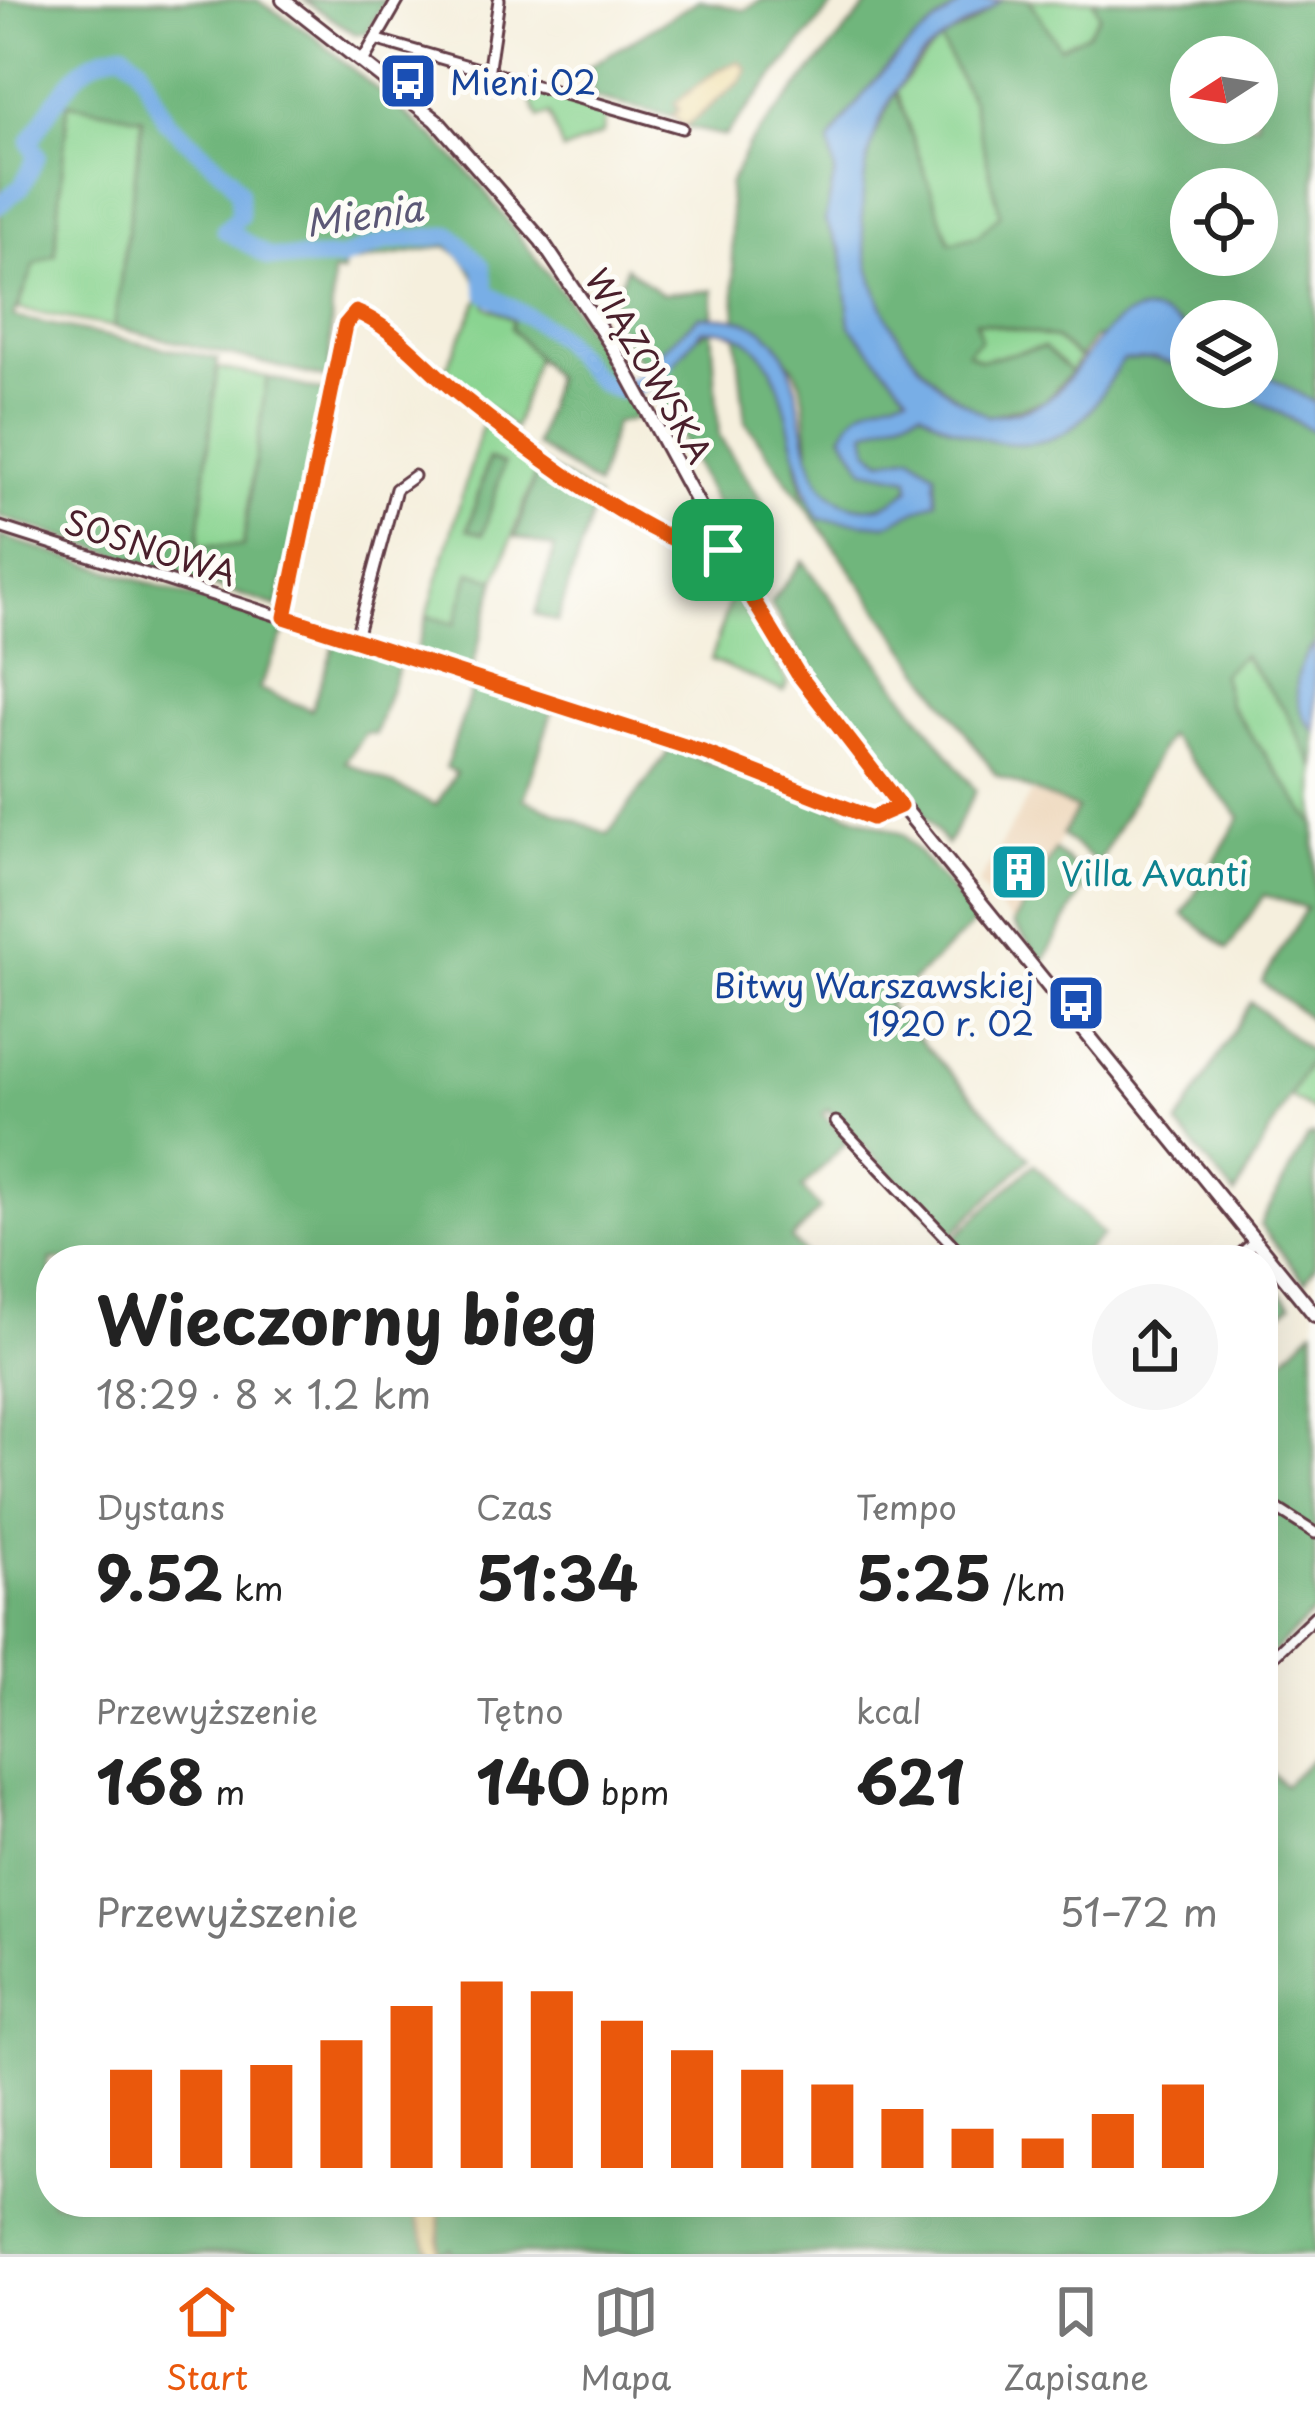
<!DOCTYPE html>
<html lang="pl">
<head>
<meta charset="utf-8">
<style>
	body { margin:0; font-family:"Playpen Sans",sans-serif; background:#f6f6f6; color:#222; height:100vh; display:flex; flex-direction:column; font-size:45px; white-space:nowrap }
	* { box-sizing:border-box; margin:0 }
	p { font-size:39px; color:#767676 }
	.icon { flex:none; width:66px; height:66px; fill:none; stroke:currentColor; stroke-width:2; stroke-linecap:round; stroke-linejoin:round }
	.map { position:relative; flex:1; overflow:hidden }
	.side { position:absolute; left:36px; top:1245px; width:1242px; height:972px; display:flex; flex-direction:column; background:#fff; border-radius:48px; box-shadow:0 12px 48px #0002 }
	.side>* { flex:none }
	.needle { width:78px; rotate:258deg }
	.buttons { position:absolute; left:1170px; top:36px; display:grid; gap:24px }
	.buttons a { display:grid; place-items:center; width:108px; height:108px; border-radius:50%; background:#fff; box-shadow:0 12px 48px #0002; font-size:60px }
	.pin { position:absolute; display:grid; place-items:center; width:102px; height:102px; color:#fff; margin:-51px; border-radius:24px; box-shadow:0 6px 18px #0006 }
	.round { display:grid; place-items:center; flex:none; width:126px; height:126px; border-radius:63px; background:#f6f6f6 }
	.head { display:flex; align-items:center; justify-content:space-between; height:204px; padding:0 60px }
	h1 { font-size:66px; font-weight:700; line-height:90px }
	.metrics { display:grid; grid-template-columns:repeat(3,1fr); gap:18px; height:204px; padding:12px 60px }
	.metrics div { display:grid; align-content:center }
	.metrics b { font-size:60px; font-weight:700 }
	.metrics small { font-size:33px; font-weight:400 }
	.metrics p { font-size:33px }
	.chart { height:336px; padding:24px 60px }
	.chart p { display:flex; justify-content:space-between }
	.chart svg { width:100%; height:216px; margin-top:12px; stroke:#ea580c; stroke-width:6 }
	.menu { display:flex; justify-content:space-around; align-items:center; height:168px; border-top:3px solid #e0e0e0; background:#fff; font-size:33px; color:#767676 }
	.menu a { display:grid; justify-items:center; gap:6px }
	.menu .selected { color:#ea580c }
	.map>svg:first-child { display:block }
	.built { fill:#eed7bb }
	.green { fill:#8ad491; stroke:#6a7a5e; stroke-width:3; fill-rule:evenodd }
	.forest { fill:#6fb67b; stroke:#5c6a53; stroke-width:3; fill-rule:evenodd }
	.sand { fill:#eeda9e; stroke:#9c7c64; stroke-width:3 }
	.water { fill:#78aee6; stroke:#616688; stroke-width:3 }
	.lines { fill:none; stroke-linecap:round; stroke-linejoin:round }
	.river { stroke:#78aee6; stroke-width:18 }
	.minor-casing { stroke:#643e46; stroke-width:15 }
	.tertiary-casing { stroke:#643e46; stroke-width:16 }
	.secondary-casing { stroke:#643e46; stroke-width:18 }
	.minor { stroke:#fff; stroke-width:9 }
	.tertiary { stroke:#fff; stroke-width:10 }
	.secondary { stroke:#fff; stroke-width:12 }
	.route-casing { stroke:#fff; stroke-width:24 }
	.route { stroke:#ea580c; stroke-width:15 }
	.labels { text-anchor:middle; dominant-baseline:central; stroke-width:10; stroke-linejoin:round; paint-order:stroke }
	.transit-label { font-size:33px; fill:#164399; stroke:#fdfcf7; text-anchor:start }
	.street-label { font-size:33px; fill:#4a1f2b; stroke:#fdfcf7 }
	.culture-label { font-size:33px; fill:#0d838f; stroke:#fdfcf7; text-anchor:start }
	.water-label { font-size:36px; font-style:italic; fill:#5c5876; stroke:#fdfcf7 }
</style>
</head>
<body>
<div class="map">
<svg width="1315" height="2254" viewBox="0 0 1315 2254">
	<rect width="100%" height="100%" fill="#fdfcf7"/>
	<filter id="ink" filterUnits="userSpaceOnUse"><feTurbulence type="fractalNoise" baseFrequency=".00833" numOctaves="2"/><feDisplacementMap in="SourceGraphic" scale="24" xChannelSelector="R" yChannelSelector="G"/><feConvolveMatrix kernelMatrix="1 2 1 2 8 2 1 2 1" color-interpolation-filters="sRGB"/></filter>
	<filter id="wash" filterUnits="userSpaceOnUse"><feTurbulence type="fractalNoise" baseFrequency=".004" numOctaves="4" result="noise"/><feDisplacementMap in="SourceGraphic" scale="48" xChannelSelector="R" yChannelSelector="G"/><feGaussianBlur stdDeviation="2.7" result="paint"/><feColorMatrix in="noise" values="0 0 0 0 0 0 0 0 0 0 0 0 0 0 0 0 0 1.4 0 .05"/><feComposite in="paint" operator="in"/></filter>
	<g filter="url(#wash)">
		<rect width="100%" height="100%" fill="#f5efdd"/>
		<path class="built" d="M1031,793l47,16 -65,115 -35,-40z"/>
		<path class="green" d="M1029,0h64l7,15 -13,20 -27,13z
			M940,40l32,61 29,113 -23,22 -28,8 -54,-153z
			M525,87l81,24 -3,23 -40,17 -14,-37 -10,4z
			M67,103l76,14 -29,210 -96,-18 17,-46 20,-9z
			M482,293l5,14 26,13 -2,8 26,27 -23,74 -70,-57z
			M974,321l81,17 24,20 -8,14 -27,-25 -63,13 -15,-8 15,-13z
			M217,368l50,9 -24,170 -45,-1z
			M483,423l57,38 -44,119 -26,-7 -15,52 -28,-9zM488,460l15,5 -20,68 -15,-4z
			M733,590l55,93 -5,8 -72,-31z
			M1242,655l43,55 30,58v57l-86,-121 -7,-31z
			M1313,1054l2,2v56l-25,-15z"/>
		<path class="forest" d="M0,0h257l53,33 129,109 38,39 94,123 68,114 -24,5 -18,63 -61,-41 18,-67 -43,-50 2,-8c-45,-24 -28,-52 -67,-74l-102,18 -2,9 -9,-1 -4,107 -215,-52 29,-209 -75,-15 -13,152 -20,9 -21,53 204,42 -20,187h45l24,-169 59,15 -48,215 -278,-90z
			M304,0h81l-18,33 -12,1z
			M699,0l45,10 18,-10h75l-112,136 -40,-9 56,-46 -66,23 4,6 -7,6 -78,-18 -6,-31z
			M872,0h94c-64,47 -92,76 -137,142l6,30 -10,49 17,31 8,73 59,70 -66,39 66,44 1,9c-14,15 -29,23 -50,20 -76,-9 -38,-96 -67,-140 -11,-16 -39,-43 -57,-49l-7,-133 20,-41z
			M1001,0h28l31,47 27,-13 13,-19 -7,-15h222v403l-58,-33v-49h-66v15l-13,-14 -84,16 -15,20 -24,-20 -79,-17 5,18 -14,13 13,8 64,-13 27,25 -26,29 -57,15c-88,-42 -145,-150 -124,-248 6,-27 20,-52 32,-77l54,152 28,-7 22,-22 -28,-113 -32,-61 30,-15zM1191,57h66v66h-66zM1191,189h66v66h-66z
			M626,267l36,27 51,-4v26l-14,1 -57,50 -32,-53z
			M712,329l7,107 45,68 -30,36 -79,-154 39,-48z
			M736,334c57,22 54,112 68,162l82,29 49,-52 -23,-18 -29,5 -14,-10 -3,-19 55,-21c46,32 122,53 165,5 15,-16 23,-38 37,-55l33,-1 35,10v18h42l82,45v212l-8,8v70l8,9v37l-30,-58 -42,-55 -21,19 7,30 86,121v198l-53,-41 44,-74 -42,-13 -36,54 -45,-35 57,-97 -72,-82 -70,129 -36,-29 15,-26 -81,-34 -251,-354z
			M489,459l15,5 -21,70 -15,-4z
			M540,461l57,37 -40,124 -22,-8 20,-66 -40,-11z
			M0,536l287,91 -28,62 52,21 24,-67 65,19 -25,72 -10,-1 -20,29 91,43 20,-32 -10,-6 27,-81 79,26 -28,87 84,35 63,-86 232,86 74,87 -90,84 143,153 -80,78 -122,-127 -5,5 25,27 -46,47 18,21 -29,30 20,21h-760v942h368l-1,16 12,36h-430z
			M803,561l173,230 -29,54 -143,-185 -34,-57z
			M470,572l26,8 -25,93 -56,-18 12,-39 28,8z
			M1055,850l34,29 -46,83 -30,-38z
			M1251,1002l62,52 -78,141 -58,-70z
			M1315,1135v130l-10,17 -45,-57 48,-88z
			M1034,1164l69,71 -26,25h-104l-20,-21z
			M1263,1271l28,34 -28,23z
			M1313,1329l2,282 -52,51v-284z
			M1315,1757v497h-863l-1,-5 -12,5 1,-52h823v-438l21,21z"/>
		<path class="sand" d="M739,61l8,8 -6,12 -56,46 -13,-11 7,-6 -4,-7 41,-32z
			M419,2202h21l-1,52h-9l-13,-36z"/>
		<path class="water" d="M966,0h35c-25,23 -58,34 -81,59 -100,109 -65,294 68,357 19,-2 38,-5 55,-14 43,-24 76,-142 148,-66v33l-35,-10 -33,1c-14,17 -22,39 -37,55 -44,49 -119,27 -165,-5l-55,21 3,19 14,10 29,-5 23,18 1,28 -50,24 -66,-6c-41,-58 -18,-197 -118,-189l-47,56 -13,-19 57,-50c151,-12 62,177 161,190 20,3 35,-5 50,-19l-1,-10 -45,-9 -21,-34c13,-32 35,-33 65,-41l-58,-68 -8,-74 -17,-31 10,-49 -6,-30c45,-66 73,-95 137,-142z
			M1257,370l58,33v29l-82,-45h24z
			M1315,644v87c-24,-26 -24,-62 0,-87z"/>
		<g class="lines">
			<path class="river" d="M0,204l22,-18 15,-30 -7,-14c24,-38 46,-85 93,-90l16,13 27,56 64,56 9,15 1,24 -15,14 44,27 37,2 36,-1 45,-17 64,-6 31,32 4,26c21,14 47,24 66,39 39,30 52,92 113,32"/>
		</g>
	</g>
	<g filter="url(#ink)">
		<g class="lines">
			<defs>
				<path id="minor" d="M378,40l304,88
					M488,74l11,-74
					M0,527l703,225 169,66 28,-12
					M285,617l60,-292 11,-13c32,12 66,51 93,74 46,38 220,176 274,164
					M355,641l41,-152 18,-13
					M836,1122l131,138
					M1234,1260l21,-19
					M1263,1500l52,33
					M1263,1666l52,-50"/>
				<path id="tertiary" d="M364,59l34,-59"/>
				<path id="secondary" d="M283,0l153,120 105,120 73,109 109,201 94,151 498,614"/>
			</defs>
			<use href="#minor" class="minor-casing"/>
			<use href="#tertiary" class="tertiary-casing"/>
			<use href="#secondary" class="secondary-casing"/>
			<use href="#minor" class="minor"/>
			<use href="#tertiary" class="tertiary"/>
			<use href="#secondary" class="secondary"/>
		</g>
	</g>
	<g class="lines" filter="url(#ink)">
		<defs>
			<path id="route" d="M356,312c35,13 70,55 100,80 45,37 214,170 267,158l75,124 102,132 -28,12 -169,-66 -418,-135 60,-292z"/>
		</defs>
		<use href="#route" class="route-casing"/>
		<use href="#route" class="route"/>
	</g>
	<defs>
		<symbol id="bus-square" viewBox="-11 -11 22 22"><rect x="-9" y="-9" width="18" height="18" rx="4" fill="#1a4fb4" stroke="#fdfcf7"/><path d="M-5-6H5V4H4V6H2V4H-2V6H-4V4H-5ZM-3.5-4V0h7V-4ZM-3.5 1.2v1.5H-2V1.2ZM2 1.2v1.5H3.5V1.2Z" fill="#fff"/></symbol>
		<symbol id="building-square" viewBox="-11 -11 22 22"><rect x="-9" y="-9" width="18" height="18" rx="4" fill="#0f9aa8" stroke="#fdfcf7"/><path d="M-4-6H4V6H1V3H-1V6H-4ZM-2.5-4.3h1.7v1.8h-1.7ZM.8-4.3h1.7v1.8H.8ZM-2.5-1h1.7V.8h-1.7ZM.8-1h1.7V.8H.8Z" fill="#fff"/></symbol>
	</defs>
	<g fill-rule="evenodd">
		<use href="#bus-square" x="375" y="48" width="66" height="66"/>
		<use href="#building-square" x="986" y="839" width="66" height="66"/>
		<use href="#bus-square" x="1043" y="970" width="66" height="66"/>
	</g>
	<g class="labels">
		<g class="transit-label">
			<text x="450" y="81">Mieni 02</text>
			<text x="1034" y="984" text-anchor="end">Bitwy Warszawskiej<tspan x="1034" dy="38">1920 r. 02</tspan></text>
		</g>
		<g class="street-label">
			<text transform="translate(650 365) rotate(60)">WIĄZOWSKA</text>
			<text transform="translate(151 546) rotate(18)">SOSNOWA</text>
		</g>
		<g class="culture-label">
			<text x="1061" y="872">Villa Avanti</text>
		</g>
		<g class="water-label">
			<text transform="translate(364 214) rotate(-8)">Mienia</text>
		</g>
	</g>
</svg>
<div class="buttons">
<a><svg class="needle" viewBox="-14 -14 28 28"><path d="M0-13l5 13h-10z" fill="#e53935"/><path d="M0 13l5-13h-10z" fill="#767676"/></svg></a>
<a><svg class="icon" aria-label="locate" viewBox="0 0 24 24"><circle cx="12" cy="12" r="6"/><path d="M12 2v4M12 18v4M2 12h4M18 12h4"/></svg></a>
<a><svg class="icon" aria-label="layers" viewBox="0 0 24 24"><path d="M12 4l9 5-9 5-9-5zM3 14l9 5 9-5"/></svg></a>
</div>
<div class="pin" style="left:723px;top:550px;background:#1e9e55"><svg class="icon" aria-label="arrive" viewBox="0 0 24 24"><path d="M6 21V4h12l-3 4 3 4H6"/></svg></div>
<section class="side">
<div class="head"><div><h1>Wieczorny bieg</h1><p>18:29 · 8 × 1.2 km</p></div><a class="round"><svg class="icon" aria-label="share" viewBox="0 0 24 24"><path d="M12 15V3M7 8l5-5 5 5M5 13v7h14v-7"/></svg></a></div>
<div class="metrics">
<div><p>Dystans</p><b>9.52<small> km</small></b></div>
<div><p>Czas</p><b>51:34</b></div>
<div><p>Tempo</p><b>5:25<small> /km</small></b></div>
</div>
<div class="metrics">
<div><p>Przewyższenie</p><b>168<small> m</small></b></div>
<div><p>Tętno</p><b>140<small> bpm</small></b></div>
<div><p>kcal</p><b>621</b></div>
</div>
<div class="chart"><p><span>Przewyższenie</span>51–72 m</p>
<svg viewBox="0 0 160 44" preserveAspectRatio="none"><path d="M5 44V24M15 44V24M25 44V23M35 44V18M45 44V11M55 44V6M65 44V8M75 44V14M85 44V20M95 44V24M105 44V27M115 44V32M125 44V36M135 44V38M145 44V33M155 44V27"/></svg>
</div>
</section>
</div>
<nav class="menu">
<a class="selected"><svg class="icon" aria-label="home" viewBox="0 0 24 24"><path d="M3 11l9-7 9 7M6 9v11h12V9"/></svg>Start</a>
<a><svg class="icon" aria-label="map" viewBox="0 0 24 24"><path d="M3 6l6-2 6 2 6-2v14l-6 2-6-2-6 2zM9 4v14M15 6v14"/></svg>Mapa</a>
<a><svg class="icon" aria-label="saved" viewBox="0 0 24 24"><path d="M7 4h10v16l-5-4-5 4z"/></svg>Zapisane</a>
</nav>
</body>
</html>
